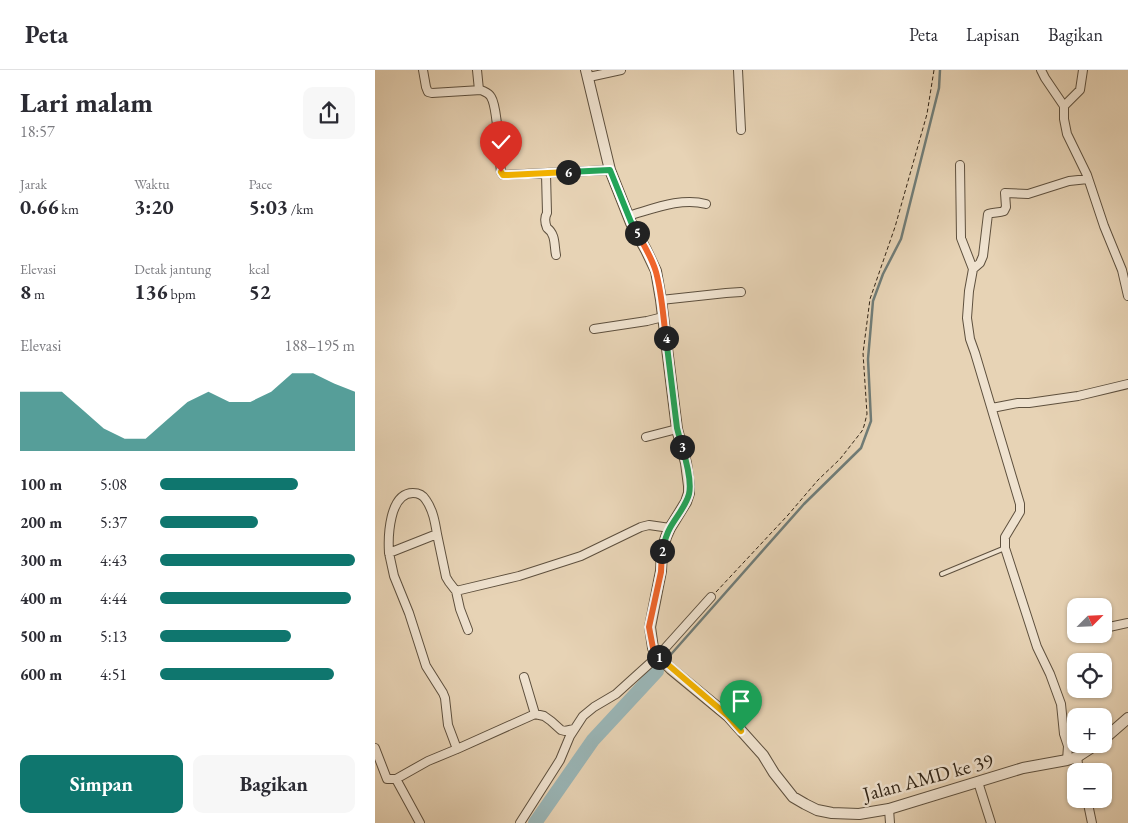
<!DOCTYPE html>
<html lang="id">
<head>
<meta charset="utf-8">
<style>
	body { margin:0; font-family:"EB Garamond",serif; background:#f7f7f7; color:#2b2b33; height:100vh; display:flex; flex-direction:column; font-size:19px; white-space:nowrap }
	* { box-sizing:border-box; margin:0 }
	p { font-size:16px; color:#7c7c81 }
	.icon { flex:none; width:28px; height:28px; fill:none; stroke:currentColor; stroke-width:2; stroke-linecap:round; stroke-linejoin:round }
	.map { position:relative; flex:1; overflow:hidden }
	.side { display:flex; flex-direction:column; background:#fff; width:375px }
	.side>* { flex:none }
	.needle { width:32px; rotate:66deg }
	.controls { position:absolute; left:692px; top:528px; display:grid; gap:10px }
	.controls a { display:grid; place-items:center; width:45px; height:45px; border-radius:10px; background:#fff; box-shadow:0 1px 4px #0004; font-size:25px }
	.pin { position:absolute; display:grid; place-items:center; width:42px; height:42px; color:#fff; margin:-51px -21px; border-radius:50% 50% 50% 0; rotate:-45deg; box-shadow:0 0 5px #0007 }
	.pin .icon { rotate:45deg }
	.km { position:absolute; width:25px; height:25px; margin:-12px; border-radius:50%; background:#222; color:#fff; font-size:14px; line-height:25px; text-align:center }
	.round { display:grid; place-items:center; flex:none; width:52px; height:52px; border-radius:10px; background:#f7f7f7 }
	.headline { display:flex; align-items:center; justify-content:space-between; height:85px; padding:0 20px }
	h1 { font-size:28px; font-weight:700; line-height:38px }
	.metrics { display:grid; grid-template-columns:repeat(3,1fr); gap:8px; height:85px; padding:5px 20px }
	.metrics div { display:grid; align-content:center }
	.metrics b { font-size:21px; font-weight:700 }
	.metrics small { font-size:14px; font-weight:400 }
	.metrics p { font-size:14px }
	.chart { height:140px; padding:10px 20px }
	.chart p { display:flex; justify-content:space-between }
	.chart svg { width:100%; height:90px; margin-top:5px; fill:#0f766e; opacity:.7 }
	.button { display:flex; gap:10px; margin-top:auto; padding:10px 20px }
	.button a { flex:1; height:58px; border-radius:10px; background:#0f766e; color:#fff; font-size:20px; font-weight:700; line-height:58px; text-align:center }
	.button a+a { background:#f7f7f7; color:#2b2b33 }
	ul { padding:0 20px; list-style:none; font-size:16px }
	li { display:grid; grid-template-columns:80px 60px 1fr; align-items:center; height:38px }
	li i { height:12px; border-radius:6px; background:#0f766e }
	header { display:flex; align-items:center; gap:30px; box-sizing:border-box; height:70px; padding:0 25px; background:#fff; border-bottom:1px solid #e1e1e2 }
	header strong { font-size:24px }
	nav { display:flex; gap:28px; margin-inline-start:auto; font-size:18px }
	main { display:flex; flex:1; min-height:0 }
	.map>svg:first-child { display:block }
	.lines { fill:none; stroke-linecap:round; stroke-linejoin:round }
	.stream { stroke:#707c77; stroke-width:2.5 }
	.river { stroke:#9ab6b7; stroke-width:14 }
	.service-casing { stroke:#5e503e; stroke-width:6 }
	.minor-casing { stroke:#5e503e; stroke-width:10 }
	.tertiary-casing { stroke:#5e503e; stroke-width:12 }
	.path { stroke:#312416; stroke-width:1; stroke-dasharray:4 2.5; stroke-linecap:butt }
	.service { stroke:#efe2cf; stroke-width:4 }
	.minor { stroke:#efe2cf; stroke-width:8 }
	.tertiary { stroke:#efe2cf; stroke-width:10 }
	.split-1-casing { stroke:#fff; stroke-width:10 }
	.split-2-casing { stroke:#fff; stroke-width:10 }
	.split-3-casing { stroke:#fff; stroke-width:10 }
	.split-4-casing { stroke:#fff; stroke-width:10 }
	.split-5-casing { stroke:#fff; stroke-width:10 }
	.split-6-casing { stroke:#fff; stroke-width:10 }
	.split-7-casing { stroke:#fff; stroke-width:10 }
	.split-1 { stroke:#f5b400; stroke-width:6 }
	.split-2 { stroke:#f0652b; stroke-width:6 }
	.split-3 { stroke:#22a559; stroke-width:6 }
	.split-4 { stroke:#22a559; stroke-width:6 }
	.split-5 { stroke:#f0652b; stroke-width:6 }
	.split-6 { stroke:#22a559; stroke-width:6 }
	.split-7 { stroke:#f5b400; stroke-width:6 }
	.labels { text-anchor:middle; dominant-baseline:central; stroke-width:5; stroke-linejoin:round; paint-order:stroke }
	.street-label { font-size:20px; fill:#312416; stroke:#efe2cf }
</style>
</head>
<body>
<header>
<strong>Peta</strong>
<nav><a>Peta</a><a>Lapisan</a><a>Bagikan</a></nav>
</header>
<main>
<section class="side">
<div class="headline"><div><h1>Lari malam</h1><p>18:57</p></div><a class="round"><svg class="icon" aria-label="share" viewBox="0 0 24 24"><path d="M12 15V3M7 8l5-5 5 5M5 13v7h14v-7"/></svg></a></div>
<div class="metrics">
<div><p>Jarak</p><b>0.66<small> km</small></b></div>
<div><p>Waktu</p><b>3:20</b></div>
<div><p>Pace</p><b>5:03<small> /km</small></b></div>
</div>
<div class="metrics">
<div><p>Elevasi</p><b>8<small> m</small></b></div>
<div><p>Detak jantung</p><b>136<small> bpm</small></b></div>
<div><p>kcal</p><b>52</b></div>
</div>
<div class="chart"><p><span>Elevasi</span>188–195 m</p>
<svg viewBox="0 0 160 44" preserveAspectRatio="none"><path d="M0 44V15L10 15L20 15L30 24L40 33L50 38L60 38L70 29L80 20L90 15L100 20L110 20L120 15L130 6L140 6L150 11L160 15V44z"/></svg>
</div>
<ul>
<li><b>100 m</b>5:08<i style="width:71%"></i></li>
<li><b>200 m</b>5:37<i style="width:50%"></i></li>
<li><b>300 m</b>4:43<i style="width:100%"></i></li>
<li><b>400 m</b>4:44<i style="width:98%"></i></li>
<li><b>500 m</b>5:13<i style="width:67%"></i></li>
<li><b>600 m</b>4:51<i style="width:89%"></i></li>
</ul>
<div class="button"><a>Simpan</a><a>Bagikan</a></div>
</section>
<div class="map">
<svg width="753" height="753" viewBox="0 0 753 753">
	<rect width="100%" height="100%" fill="#e7d3b5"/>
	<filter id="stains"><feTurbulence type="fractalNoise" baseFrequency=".004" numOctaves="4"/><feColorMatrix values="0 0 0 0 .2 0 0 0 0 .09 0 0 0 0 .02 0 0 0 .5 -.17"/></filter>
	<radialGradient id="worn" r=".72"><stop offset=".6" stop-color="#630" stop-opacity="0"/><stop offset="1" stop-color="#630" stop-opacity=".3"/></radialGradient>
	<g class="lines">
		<path class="stream" d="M291,590l138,-156 57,-56 10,-27 -3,-62 5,-58 10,-27 18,-35 38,-151 1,-18
			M282,601l6,-7"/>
		<path class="river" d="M160,753l58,-83 64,-69"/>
		<defs>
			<path id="service" d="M567,504l63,-26"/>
			<path id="minor" d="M48,0l3,17 2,5 4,1 49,-3c4,2 8,3 10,7 7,11 8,59 10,75l2,3 107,-5
				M102,0l2,20
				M363,0l3,60
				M666,0l4,8 19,28
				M708,0l-3,20 -16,16v13l3,15 20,41 17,51 18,44 6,26
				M214,7l32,-7
				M585,95l1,73 12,31
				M171,104l1,39c-3,5 -2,10 0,15 9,6 7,18 9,27
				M253,146c25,-7 53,-19 78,-12
				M286,230l65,-7 15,-1
				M219,259l53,-8 16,-4
				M617,338l26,-5h11l49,-7 50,-12
				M271,367l31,-8
				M14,483c-1,-16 0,-60 24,-60 6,0 10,2 13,7 7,10 9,22 11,34
				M81,521l63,-15 62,-20 60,-29 8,-2 21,3
				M734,557l19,-4
				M93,560l-8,-21 -4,-18 -7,-9 -3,-5 -9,-43 -48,19 5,23 15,37 17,53 17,27 2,5 3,27 9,24 78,-35 9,2 7,5 10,9 4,1 9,-2
				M149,607l11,37
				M0,678l12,31h9l32,-18 29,-12
				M702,687l2,14
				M692,690l1,-14 -4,-12 -3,-30 -11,-30 -13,-27 -32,-99v-11l15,-25v-8l-45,-151 -5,-14 -3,-21 2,-27 4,-22 7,-6 3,-7 5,-42c6,-2 11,-1 16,-3l2,-4 -1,-14 23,1 41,-13 19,-2
				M21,709l24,44
				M603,712l13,41
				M712,729l5,24
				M514,739l1,14
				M145,753l40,-63 10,-24 13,-20 11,-9 22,-13 11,-10 31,-28 53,-59"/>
			<path id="tertiary" d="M211,0l24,100 21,53 15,27 10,21 5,29 16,129 9,34 3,23v7l-3,9 -16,26 -4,9 -4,14 -1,20 -11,56 3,21 5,8 13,13 57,47 35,39 11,18 19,24 12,7 12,6 15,3 27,1 30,-5 134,-41 44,-8 10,-3 20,-13
				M729,669l24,-21"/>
		</defs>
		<use href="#service" class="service-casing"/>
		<use href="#minor" class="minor-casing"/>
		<use href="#tertiary" class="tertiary-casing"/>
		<path class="path" d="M341,522l72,-77 30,-35 22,-21 22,-28 2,-5 3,-12 -4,-61 7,-54 25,-72 32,-113 7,-44"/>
		<use href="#service" class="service"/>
		<use href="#minor" class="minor"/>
		<use href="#tertiary" class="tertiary"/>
	</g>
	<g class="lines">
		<defs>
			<path id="split-1" d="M284,587l69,59 13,15"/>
			<path id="split-2" d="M284,587l-6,-9 -4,-21 12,-55 1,-21"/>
			<path id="split-3" d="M287,481c2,-8 4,-16 8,-23 6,-11 16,-22 19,-34 3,-13 -3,-34 -7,-47"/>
			<path id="split-4" d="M291,268l11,90 5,19"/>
			<path id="split-5" d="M262,163c7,12 15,25 19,39 6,22 7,44 10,66"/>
			<path id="split-6" d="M193,102l42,-2 21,52 6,11"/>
			<path id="split-7" d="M126,102l2,3h5l60,-3"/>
		</defs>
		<use href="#split-1" class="split-1-casing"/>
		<use href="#split-2" class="split-2-casing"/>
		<use href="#split-3" class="split-3-casing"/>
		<use href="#split-4" class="split-4-casing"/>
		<use href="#split-5" class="split-5-casing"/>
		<use href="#split-6" class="split-6-casing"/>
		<use href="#split-7" class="split-7-casing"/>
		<use href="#split-1" class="split-1"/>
		<use href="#split-2" class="split-2"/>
		<use href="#split-3" class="split-3"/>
		<use href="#split-4" class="split-4"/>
		<use href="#split-5" class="split-5"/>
		<use href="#split-6" class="split-6"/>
		<use href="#split-7" class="split-7"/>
	</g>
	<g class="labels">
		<g class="street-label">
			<text transform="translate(553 707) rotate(-15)">Jalan AMD ke 39</text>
		</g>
	</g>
	<rect width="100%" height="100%" filter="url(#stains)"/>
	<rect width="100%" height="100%" fill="url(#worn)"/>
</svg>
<div class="controls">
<a><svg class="needle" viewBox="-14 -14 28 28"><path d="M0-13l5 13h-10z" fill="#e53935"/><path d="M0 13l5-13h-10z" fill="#7c7c81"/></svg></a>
<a><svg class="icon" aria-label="locate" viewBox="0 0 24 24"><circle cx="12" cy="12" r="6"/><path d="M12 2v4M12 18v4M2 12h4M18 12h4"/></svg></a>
<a>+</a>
<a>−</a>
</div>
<div class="pin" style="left:366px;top:661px;background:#1e9e55"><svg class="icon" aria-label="arrive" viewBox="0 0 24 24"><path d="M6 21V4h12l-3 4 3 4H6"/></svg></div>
<div class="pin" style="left:126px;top:102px;background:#d93025"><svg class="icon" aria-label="check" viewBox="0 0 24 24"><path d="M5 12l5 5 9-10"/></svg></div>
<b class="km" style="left:284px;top:587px">1</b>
<b class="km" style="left:287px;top:481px">2</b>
<b class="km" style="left:307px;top:377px">3</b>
<b class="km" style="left:291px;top:268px">4</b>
<b class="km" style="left:262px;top:163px">5</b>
<b class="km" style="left:193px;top:102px">6</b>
</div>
</main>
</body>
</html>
